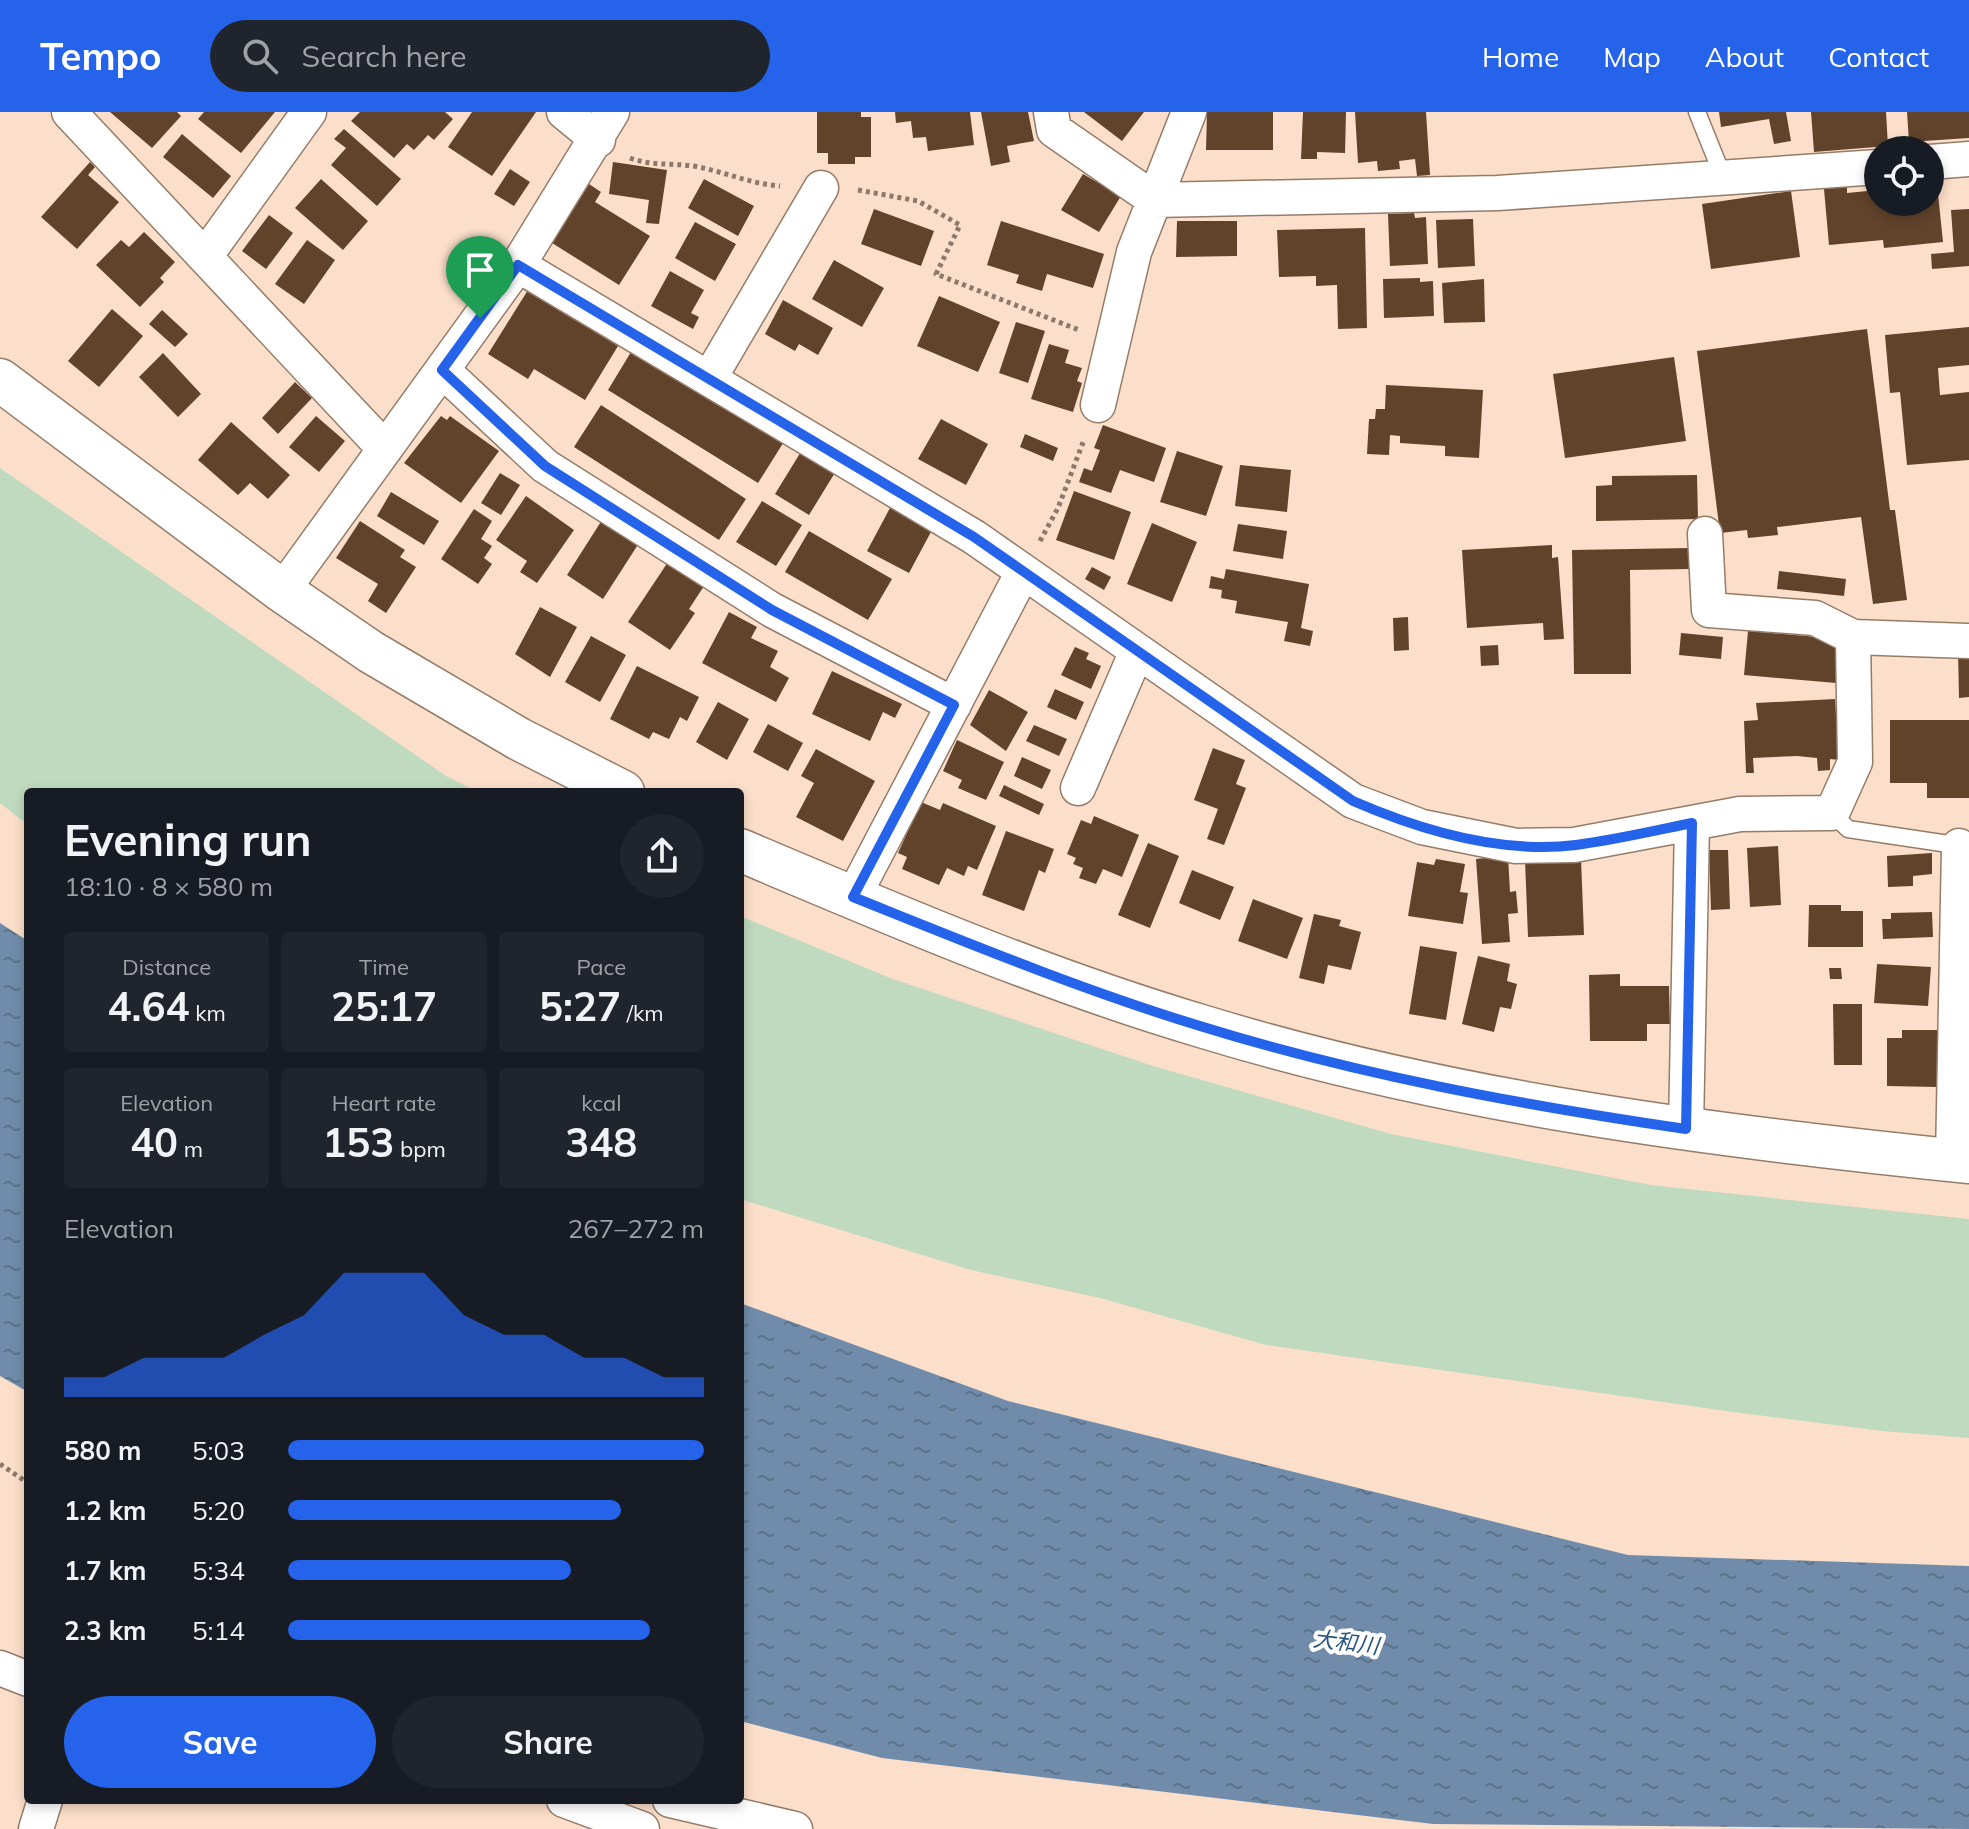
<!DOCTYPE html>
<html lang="en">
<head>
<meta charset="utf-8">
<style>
	body { margin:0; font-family:Mulish,"Noto Sans JP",sans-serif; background:#20242c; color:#f1f3f6; height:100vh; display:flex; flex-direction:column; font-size:30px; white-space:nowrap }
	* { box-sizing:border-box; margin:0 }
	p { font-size:26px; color:#9ea1a6 }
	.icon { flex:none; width:44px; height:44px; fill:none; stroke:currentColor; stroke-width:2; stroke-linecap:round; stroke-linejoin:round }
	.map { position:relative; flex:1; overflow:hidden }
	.panel { position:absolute; left:24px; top:676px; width:720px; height:1016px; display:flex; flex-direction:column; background:#171b24; border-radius:8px; box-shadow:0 4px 12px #0003 }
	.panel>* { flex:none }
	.tools { position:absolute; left:1864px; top:24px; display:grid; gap:16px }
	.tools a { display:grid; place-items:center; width:80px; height:80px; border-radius:50%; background:#171b24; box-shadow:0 4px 12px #0003; font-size:40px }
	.pin { position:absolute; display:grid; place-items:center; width:68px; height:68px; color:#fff; margin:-82px -34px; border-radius:50% 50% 50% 0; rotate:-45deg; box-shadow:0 0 8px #0007 }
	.pin .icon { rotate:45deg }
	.round { display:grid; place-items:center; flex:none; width:84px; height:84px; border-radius:42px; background:#20242c }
	.headline { display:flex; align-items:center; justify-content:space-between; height:136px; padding:0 40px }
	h1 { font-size:44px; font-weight:700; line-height:60px }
	.stats { display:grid; grid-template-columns:repeat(3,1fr); gap:12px; height:136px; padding:8px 40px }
	.stats div { display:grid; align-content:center; border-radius:8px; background:#20242c; text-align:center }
	.stats b { font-size:40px; font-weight:700 }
	.stats small { font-size:22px; font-weight:400 }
	.stats p { font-size:22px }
	.chart { height:224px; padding:16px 40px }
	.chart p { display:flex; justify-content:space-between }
	.chart svg { width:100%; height:144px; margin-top:8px; fill:#2563eb; opacity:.7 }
	.button { display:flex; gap:16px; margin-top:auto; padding:16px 40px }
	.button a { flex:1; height:92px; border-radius:48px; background:#2563eb; color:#fff; font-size:32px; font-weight:700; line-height:92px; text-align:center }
	.button a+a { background:#20242c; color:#f1f3f6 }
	ul { padding:0 40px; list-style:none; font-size:26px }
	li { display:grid; grid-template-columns:128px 96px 1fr; align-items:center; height:60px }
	li i { height:20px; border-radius:10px; background:#2563eb }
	header { display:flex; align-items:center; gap:48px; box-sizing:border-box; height:112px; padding:0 40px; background:#2563eb; color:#fff }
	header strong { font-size:38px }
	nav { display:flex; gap:44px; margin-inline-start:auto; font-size:28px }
	.search { width:560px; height:72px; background:#20242c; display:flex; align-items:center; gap:20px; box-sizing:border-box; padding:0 28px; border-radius:44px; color:#9ea1a6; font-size:30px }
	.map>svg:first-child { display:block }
	.green { fill:#bfdabe }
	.water { fill:url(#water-ripples) }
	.building { fill:#61432b }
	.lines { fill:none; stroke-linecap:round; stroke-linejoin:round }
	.service-casing { stroke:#957c69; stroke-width:19 }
	.minor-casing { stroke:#957c69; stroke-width:37 }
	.tertiary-casing { stroke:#957c69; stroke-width:45 }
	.path { stroke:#8c796b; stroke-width:5; stroke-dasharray:4 4; stroke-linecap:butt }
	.service { stroke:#fff; stroke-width:16 }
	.minor { stroke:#fff; stroke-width:34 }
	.tertiary { stroke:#fff; stroke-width:42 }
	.route-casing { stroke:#fff; stroke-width:16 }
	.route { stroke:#2563eb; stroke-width:10 }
	.labels { text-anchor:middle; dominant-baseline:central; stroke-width:8; stroke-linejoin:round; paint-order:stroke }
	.water-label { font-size:22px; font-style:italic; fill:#2b557f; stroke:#fff }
</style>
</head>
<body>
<header>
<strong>Tempo</strong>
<div class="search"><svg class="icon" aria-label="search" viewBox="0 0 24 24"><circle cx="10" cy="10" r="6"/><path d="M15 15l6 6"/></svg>Search here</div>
<nav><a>Home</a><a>Map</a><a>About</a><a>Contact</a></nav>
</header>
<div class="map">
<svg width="1969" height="1717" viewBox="0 0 1969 1717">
	<defs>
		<pattern id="water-ripples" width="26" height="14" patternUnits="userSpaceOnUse" patternTransform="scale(2)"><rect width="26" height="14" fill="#708caa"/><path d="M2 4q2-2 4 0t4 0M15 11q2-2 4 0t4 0" fill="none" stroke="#5c7289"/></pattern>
	</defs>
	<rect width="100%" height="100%" fill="#fcdfca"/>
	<path class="green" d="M0,356l446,308 32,16h-450v33l-28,-22z
		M740,804l150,62 263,88 238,68 259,51 319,34v219l-87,-7 -149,-19 -467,-67 -166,-47 -129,-28 -231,-71z"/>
	<path class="water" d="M0,811l28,18v451l-28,-16z
		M740,1191l268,98 620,154 341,11v263l-536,-5 -551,-66 -142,-37z"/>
	<path class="building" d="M110,0h67l4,4 -29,32z
		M204,0h71l-34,41 -43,-34z
		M360,0h85l8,7 -19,21 -6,-5 -14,15 -7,-6 -13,14 -43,-37z
		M472,0h64l-44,64 -44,-29z
		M817,0h44v5h10v40h-16v7h-27v-11h-11z
		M895,0h75l4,33 -46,6 -2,-14 -13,1 -2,-17 -15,2z
		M981,0h47l6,29 -27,5 3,16 -19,4z
		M1084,0h60l-22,29z
		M1207,0h66v38h-67z
		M1303,0h43l-1,41 -28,-1v7h-16z
		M1355,0h71l4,63 -13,1 -2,-17 -16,2 1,8 -22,2 -1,-10 -19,2z
		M1719,0h67l5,29 -17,3 -5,-25 -48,8z
		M1811,0h75l2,34 -74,6z
		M1907,0h62v26l-60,4z
		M344,17l57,50 -24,27 -46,-41 15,-17 -12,-9z
		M182,22l49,42 -18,22 -50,-41z
		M90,50l5,5 -7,8 31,27 -42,47 -36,-32z
		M613,50l54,8 -8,54 -13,-1 3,-23 -40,-6z
		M510,57l20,13 -16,24 -20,-12z
		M1083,62l38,22 -22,36 -38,-22z
		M321,67l47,42 -25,29 -48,-42z
		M704,67l50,27 -16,30 -50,-28z
		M589,72l12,8 -6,10 55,34 -31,49 -67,-42z
		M1937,72l6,58 -59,6 -1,-8 -54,5 -5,-56 23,-2v6l31,-3v12h52v-17z
		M1791,79l9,66 -89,12 -9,-65z
		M874,97l60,22 -13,35 -60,-22z
		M1969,97v57l-37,3 -1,-15 23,-2 -3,-42z
		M1414,101l1,5 11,-1 2,47 -38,2 -2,-52z
		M269,103l24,18 -27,36 -24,-18z
		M1473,107l2,47 -37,2 -2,-48z
		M1001,109l103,33 -11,34 -46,-14 -5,17 -26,-8 3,-8 -32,-10z
		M1177,109h60v35l-61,1z
		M695,110l41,22 -21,37 -40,-23z
		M1365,116l2,100 -29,1 -1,-44 -21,1v-10l-37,1 -2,-47z
		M144,120l31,30 -15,16 4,4 -24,25 -44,-42 25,-25 8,7z
		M307,128l28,20 -31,44 -29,-20z
		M834,148l50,28 -22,39 -50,-28z
		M670,159l34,19 -13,23 8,4 -6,12 -42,-23z
		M1420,166v4l13,-1 1,35 -50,2 -1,-39z
		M1484,167l1,43 -41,1 -2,-40z
		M528,178l90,56 -33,54 -51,-31 -6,10 -40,-25z
		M939,184l61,26 -22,50 -61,-26z
		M783,188l50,28 -15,27 -19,-11 -4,7 -30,-17z
		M112,197l31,27 -44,51 -31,-26z
		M162,198l26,24 -13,13 -26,-23z
		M1016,210l29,9 -17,52 -29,-10z
		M1969,215v38l-31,3 2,27 29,-3v68l-62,5 -7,-73 -10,1 -5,-58z
		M1867,217l23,181h5l12,90 -34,4 -12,-87 -84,10 1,8 -30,3 -1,-8 -27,3 -23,-182z
		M1049,232l20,6 -4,13 17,5 -5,13 5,2 -9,29 -42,-13z
		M634,235l151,93 -27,43 -150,-93z
		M163,241l38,41 -23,23 -39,-40z
		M1674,245l12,84 -121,17 -12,-84z
		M295,270l17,16 -34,36 -16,-16z
		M1386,273l97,5 -4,68 -34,-2v-10l-45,-3v-7l-10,-1 -1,20 -22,-1 2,-35h6l1,-10h9z
		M601,293l145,94 -27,41 -145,-93z
		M316,304l29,25 -26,31 -30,-25z
		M441,304l6,4 3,-4 49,35 -38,52 -57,-40z
		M941,307l47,25 -22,41 -48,-26z
		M231,310l59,53 -22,24 -18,-16 -12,12 -40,-35z
		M1103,313l63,23 -12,34 -34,-12 -9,23 -32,-11 5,-14 8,3 8,-21 -6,-2z
		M1025,322l33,14 -5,13 -33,-14z
		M802,338l34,21 -27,44 -34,-21z
		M1177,339l46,15 -17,50 -46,-14z
		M1240,353l51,5 -4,42 -52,-6z
		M500,361l20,12 -19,30 -20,-12z
		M1697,363l1,44 -102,2v-35l16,-1v-9z
		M1074,379l57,21 -17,48 -58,-20z
		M391,380l48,29 -15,24 -47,-29z
		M526,384l48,34 -37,53 -17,-11 7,-11 -31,-21z
		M762,389l40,24 -26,41 -40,-24z
		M890,396l42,22 -23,43 -42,-22z
		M474,397l18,12 -11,18 11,7 -8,12 8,6 -14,20 -37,-25z
		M602,408l37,23 -36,56 -36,-24z
		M360,409l45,29 -5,7 16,10 -30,46 -18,-12 10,-17 -42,-26z
		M1152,411l45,19 -25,60 -45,-18z
		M1238,412l49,7 -4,28 -50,-8z
		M809,419l83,48 -24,41 -83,-48z
		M1552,433v13l6,-1 6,82 -20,1 -1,-17 -76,5 -5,-78z
		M1690,436v21l-60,1 1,104h-57l-2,-124z
		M668,450l36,24 -15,23 6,4 -25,37 -42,-28z
		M1092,455l19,10 -7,13 -19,-11z
		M1226,457l83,15 -8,44 12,3 -3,15 -26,-5 4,-19 -53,-9 2,-12 -16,-3 1,-8 -13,-2 2,-12 13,3z
		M1779,459l67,8 -2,17 -67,-7z
		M540,495l37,20 -27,50 -35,-23z
		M729,500l28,15 -6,11 27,13 -8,16 19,11 -13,24 -74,-39z
		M1408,505l1,33 -15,1 -1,-33z
		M1748,519l92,8 -4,44 -92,-8z
		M1681,521l42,4 -2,22 -42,-4z
		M591,524l35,19 -26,47 -35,-20z
		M1498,533l1,20 -18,1 -1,-20z
		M1075,535l14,6 -3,6 15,7 -10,23 -30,-14z
		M1958,539h11v46l-10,1z
		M637,554l62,31 -12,24 -7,-4 -11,22 -16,-7 -4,7 -39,-20z
		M832,559l70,33 -7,14 -12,-6 -13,29 -58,-27z
		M1055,577l29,13 -8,18 -29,-13z
		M989,578l39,22 -22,39 -36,-26z
		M1835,587l4,61 -9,-1v11l-12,1 -1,-13 -20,-2 -44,2 1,15h-8l-2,-52 14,-1 -2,-17z
		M718,590l31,17 -22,41 -31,-18z
		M1890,608h79v78h-42v-15h-37z
		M768,612l35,19 -15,28 -35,-19z
		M1034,613l33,14 -8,17 -33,-15z
		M957,628l47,22 -18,38 -28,-12 4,-8 -19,-9z
		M1213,636l32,12 -9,24 10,4 -22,57 -17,-6 11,-30 -24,-9z
		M816,637l59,32 -32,60 -47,-24 18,-34 -13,-7z
		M1022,645l29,13 -9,19 -28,-13z
		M1004,673l40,19 -5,11 -40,-19z
		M921,690l19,8 3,-7 53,23 -19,44 -9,-4 -4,10 -17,-8 -8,17 -37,-16 5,-12 -9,-4z
		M1094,704l45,19 -17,42 -19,-8 -7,15 -17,-6 4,-10 -10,-4 3,-6 -9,-4 14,-34 10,4z
		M1006,719l48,18 -9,24 -6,-3 -15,41 -42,-16z
		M1148,731l31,13 -29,72 -32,-13z
		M1778,734l3,59 -31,2 -3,-59z
		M1709,738h19l2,59 -19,1z
		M1932,741v21l-19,2v10l-25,1 -1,-31z
		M1508,744l2,36 6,-1 2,22 -10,1 2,28 -28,2 -6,-85z
		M1436,747l29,5 -5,28 8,1 -5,31 -55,-8 9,-54 17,3z
		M1581,747l3,76 -56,2 -3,-77z
		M1192,758l42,17 -14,33 -41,-17z
		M1253,787l50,19 -16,41 -49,-18z
		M1809,793h32v6h22v36h-55z
		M1932,800l1,25 -50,2 -1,-20h9v-6z
		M1314,802l27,6 -2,6 22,6 -10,38 -23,-5 -4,19 -25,-6z
		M1420,834l37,6 -11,68 -37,-6z
		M1478,844l32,8 -3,17 10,3 -6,25 -11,-2 -6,25 -32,-8z
		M1877,852l54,3 -3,39 -54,-3z
		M1829,856h12l1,11h-12z
		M1620,862v12h49l1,38h-23v17h-57l-1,-66z
		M1833,892h29v61h-28z
		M1902,918h35v57l-50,-1v-48h15z"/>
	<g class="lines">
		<defs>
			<path id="service" d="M1697,0l27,67
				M1832,701l16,16 114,17"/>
			<path id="minor" d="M69,0l316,337
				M564,0l34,28
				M1051,0l3,18 101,70 343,-7 380,-26
				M1930,50l39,-3
				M206,143l103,-143
				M518,153l456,272 379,264 69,26 94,19 58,-1 166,-31 92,-1 23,-51 -2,-125 116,4
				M442,258l103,96 227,144 182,95
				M709,267l112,-191
				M1098,293l36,-153 55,-140
				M1705,422l4,76 106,8 38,19
				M282,479l236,-326 94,-153
				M1078,676l59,-137
				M853,785l170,-325
				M1686,1017l6,-306
				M1953,1048l6,-314
				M0,1556l28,11
				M564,1688l78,29
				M670,1688l125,29
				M36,1717l9,-29"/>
			<path id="tertiary" d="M0,268l282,211 89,61 148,87 104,53
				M740,738c151,64 303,129 461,176 249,76 509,110 768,136"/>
		</defs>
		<use href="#service" class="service-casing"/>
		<use href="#minor" class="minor-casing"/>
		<use href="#tertiary" class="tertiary-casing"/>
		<path class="path" d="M630,46c21,8 41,5 63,8 30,5 57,18 87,20
			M858,78l60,11 42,24 -24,49 143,56
			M1040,429l18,-33 26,-68
			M0,1352l28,19"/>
		<use href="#service" class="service"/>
		<use href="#minor" class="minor"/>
		<use href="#tertiary" class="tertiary"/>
	</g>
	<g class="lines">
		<defs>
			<path id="route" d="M518,153l456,272 379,264c69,30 148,53 223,44 39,-5 77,-14 116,-22l-6,306c-164,-24 -328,-54 -486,-103 -118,-36 -232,-83 -347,-129l101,-192 -182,-95 -227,-144 -103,-96z"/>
		</defs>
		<use href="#route" class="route-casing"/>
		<use href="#route" class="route"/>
	</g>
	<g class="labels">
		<g class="water-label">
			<text transform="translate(1346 1530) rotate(7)">大和川</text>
		</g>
	</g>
</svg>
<div class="tools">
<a><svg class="icon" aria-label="locate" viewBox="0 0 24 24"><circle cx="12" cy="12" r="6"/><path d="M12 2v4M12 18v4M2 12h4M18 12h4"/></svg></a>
</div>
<div class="pin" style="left:480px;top:206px;background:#1e9e55"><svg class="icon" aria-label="arrive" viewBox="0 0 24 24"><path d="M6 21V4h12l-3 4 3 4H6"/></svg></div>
<section class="panel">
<div class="headline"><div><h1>Evening run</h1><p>18:10 · 8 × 580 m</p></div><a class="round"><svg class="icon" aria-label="share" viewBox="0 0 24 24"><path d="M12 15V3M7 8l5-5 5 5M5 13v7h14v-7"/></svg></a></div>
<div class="stats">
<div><p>Distance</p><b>4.64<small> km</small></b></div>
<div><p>Time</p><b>25:17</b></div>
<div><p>Pace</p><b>5:27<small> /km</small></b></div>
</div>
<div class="stats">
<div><p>Elevation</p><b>40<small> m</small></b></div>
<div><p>Heart rate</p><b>153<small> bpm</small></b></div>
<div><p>kcal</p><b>348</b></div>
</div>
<div class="chart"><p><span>Elevation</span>267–272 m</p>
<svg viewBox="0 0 160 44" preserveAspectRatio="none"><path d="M0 44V38L10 38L20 32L30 32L40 32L50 25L60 19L70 6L80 6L90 6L100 19L110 25L120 25L130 32L140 32L150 38L160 38V44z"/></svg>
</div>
<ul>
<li><b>580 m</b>5:03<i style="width:100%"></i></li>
<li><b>1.2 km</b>5:20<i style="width:80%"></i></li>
<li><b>1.7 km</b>5:34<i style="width:68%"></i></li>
<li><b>2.3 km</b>5:14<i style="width:87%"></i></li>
</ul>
<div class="button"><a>Save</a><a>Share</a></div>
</section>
</div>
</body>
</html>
